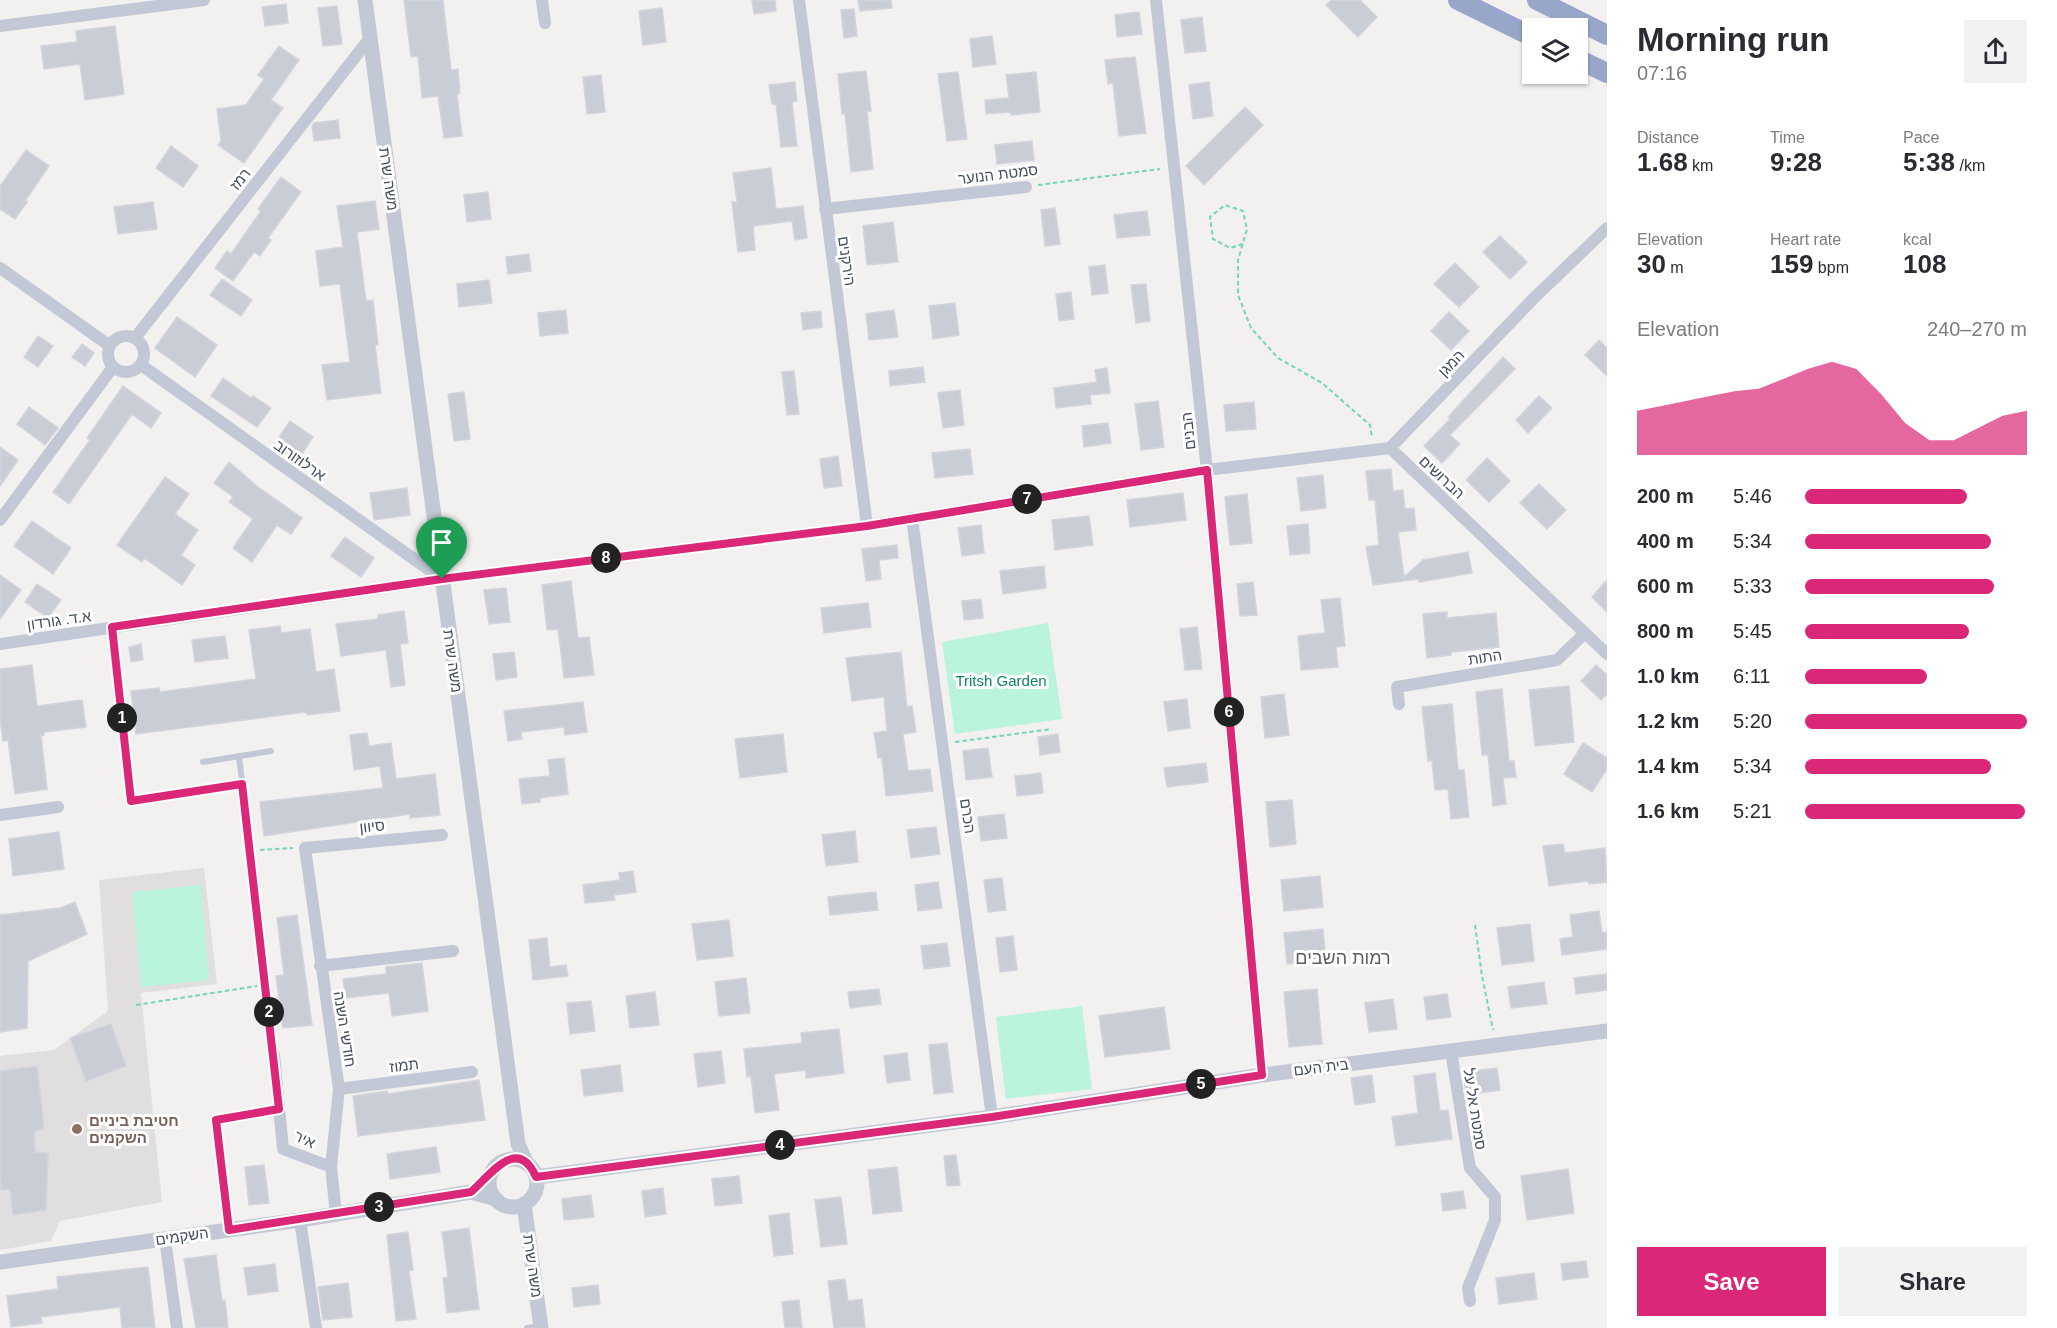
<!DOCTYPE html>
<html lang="en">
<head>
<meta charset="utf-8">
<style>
	body { margin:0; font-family:Arial,Heebo,sans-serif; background:#f2f2f3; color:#2b2b33; height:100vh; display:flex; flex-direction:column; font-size:22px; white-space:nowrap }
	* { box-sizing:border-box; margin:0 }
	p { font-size:20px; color:#7c7c81 }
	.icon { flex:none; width:33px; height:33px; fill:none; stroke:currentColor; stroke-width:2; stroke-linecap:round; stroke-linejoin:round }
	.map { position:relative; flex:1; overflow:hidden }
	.details { display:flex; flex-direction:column; background:#fff; width:450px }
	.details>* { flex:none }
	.fabs { position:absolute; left:1522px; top:18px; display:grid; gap:12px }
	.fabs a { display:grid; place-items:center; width:66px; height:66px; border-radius:0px; background:#fff; box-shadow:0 2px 4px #0004; font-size:30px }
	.pin { position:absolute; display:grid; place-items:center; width:51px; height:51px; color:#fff; margin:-62px -26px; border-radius:50% 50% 50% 0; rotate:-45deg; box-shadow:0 0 6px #0007 }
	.pin .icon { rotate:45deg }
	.km { position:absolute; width:30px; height:30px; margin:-15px; border-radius:50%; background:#222; color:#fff; font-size:16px; line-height:30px; text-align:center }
	.round { display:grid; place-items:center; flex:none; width:63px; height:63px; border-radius:0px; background:#f2f2f3 }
	.head { display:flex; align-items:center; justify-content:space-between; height:102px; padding:0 30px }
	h1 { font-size:33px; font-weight:800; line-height:45px }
	.figures { display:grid; grid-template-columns:repeat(3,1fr); gap:9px; height:102px; padding:6px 30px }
	.figures div { display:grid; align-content:center }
	.figures b { font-size:26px; font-weight:800 }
	.figures small { font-size:16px; font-weight:400 }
	.figures p { font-size:16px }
	.chart { height:168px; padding:12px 30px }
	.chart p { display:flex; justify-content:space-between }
	.chart svg { width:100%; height:108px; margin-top:6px; fill:#db2777; opacity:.7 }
	.action { display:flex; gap:12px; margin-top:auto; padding:12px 30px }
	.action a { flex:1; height:69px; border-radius:0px; background:#db2777; color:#fff; font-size:24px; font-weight:800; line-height:69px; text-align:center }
	.action a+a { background:#f2f2f3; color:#2b2b33 }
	ul { padding:0 30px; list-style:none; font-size:20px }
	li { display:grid; grid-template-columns:96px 72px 1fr; align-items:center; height:45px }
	li i { height:15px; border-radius:8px; background:#db2777 }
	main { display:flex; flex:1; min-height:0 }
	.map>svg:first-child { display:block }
	.education { fill:#e1dedf }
	.green { fill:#baf4dd }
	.building { fill:#cbcdd6; stroke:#d3d4dc; stroke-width:1.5 }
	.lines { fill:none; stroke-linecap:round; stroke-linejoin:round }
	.path { stroke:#6fd6b9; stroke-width:2; stroke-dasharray:4.5 3; stroke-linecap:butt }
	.service { stroke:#c2c8d6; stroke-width:6 }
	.minor { stroke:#c2c8d6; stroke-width:12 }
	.tertiary { stroke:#c2c8d6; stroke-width:15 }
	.trunk { stroke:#98a6ca; stroke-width:20 }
	.route-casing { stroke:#fff; stroke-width:12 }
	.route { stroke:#db2777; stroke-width:8 }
	.education-dot { fill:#8d6e63; stroke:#fff; stroke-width:2 }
	.labels { text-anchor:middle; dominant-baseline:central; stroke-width:6; stroke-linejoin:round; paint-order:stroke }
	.street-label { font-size:15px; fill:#464e60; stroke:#fff }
	.park-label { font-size:15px; fill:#0e8462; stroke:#fff }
	.education-label { font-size:15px; font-weight:bold; fill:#785e54; stroke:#fff; text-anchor:start }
	.quarter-label { font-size:18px; fill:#5c5e66; stroke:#fff }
</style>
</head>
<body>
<main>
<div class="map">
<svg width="1607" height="1328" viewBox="0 0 1607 1328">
	<rect width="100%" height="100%" fill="#f3f0f0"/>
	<path class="education" d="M204,868l13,116 -76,9 21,209 -102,19 -9,20 -51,9v-194l54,-6 54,-39 -9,-131z"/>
	<path class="green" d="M1048,623l14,96 -107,15 -13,-92z
		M201,885l8,95 -68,7 -9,-95z
		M1082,1006l10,83 -86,10 -10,-82z"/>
	<path class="building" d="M404,0h39l8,70 7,-1 2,24 -3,1 5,42 -18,2 -6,-42 -16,2 -4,-42 -7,1z
		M752,0h23l1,11 -22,3z
		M858,0h33l1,8 -32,3z
		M1332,0h28l17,17 -19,20 -32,-32z
		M286,4l2,19 -23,3 -3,-19z
		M337,6l5,38 -19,2 -5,-38z
		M662,8l4,34 -23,3 -4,-34z
		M854,9l3,27 -13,2 -3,-28z
		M1139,12l3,22 -25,3 -2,-22z
		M1202,17l4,34 -21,2 -4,-33z
		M115,26l9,68 -39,6 -5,-36 -36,5 -3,-23 36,-4 -1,-11z
		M992,36l4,28 -23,3 -3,-28z
		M279,46l20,14 -28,40 12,8 -39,55 -26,-18 3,-4 -4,-32 29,-4 18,-26 -6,-4z
		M1135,57l11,76 -27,3 -6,-53 -5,1 -3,-24z
		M866,71l5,40h-4l6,58 -22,3 -6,-59 -3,1 -4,-40z
		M958,72l9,67 -20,2 -9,-67z
		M1036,72l4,40 -29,3 -1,-3 -24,2 -1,-14 24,-2 -3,-23z
		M601,75l4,37 -18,2 -4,-37z
		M795,82l2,19 -5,1 5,44 -16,1 -5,-43h-4l-3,-19z
		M1209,82l4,34 -20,3 -4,-34z
		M1245,107l18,18 -59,60 -18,-19z
		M338,120l2,18 -26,3 -2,-15 2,-3z
		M1032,141l2,19 -37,4 -2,-19z
		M171,146l27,20 -15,21 -27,-19z
		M26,150l23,16 -24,35 2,1 -12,17 -15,-10v-23z
		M771,168l5,41 27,-3 4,32 -12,2 -3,-19 -39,5 2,24 -17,2 -6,-50h5l-4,-29z
		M281,177l20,15 -33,46 3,2 -11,16 -6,-4 -21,29 -18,-13 12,-17 4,3 30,-43 -3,-2z
		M488,192l3,27 -24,3 -3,-27z
		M375,201l4,28 -22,3 9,69 7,-1 5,45h-3l6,48 -54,7 -5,-35 28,-3 -10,-78 -20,2 -4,-35 27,-4 -6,-41z
		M153,202l4,27 -39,5 -4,-27z
		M1055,208l5,36 -15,2 -4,-36z
		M1147,211l3,24 -33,3 -3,-23z
		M893,222l5,40 -31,3 -4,-39z
		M1500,236l27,26 -17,17 -27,-27z
		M529,254l2,17 -23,3 -2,-17z
		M1455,263l24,24 -20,20 -25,-23z
		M1105,265l3,28 -16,2 -3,-28z
		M222,279l30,21 -11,16 -31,-21z
		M489,280l3,23 -33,4 -2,-23z
		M1146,284l4,37 -14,2 -5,-38z
		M1071,292l3,27 -15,2 -3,-27z
		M955,303l4,32 -26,4 -4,-33z
		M566,310l2,23 -28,3 -2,-23z
		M894,310l4,27 -29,3 -3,-26z
		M821,311l1,16 -19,3 -2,-17z
		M1449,312l20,19 -18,19 -20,-19z
		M177,317l40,28 -22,32 -40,-29z
		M38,336l15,10 -15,21 -14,-10z
		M1599,340l8,8v28l-22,-21z
		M82,344l12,9 -9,13 -13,-9z
		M1503,357l12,12 -65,66 10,9 -18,19 -18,-17 26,-27 -2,-2z
		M923,367l2,15 -35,4 -1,-15z
		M1107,368l3,25 -20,2 1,9 -35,4 -2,-20 43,-6 -2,-12z
		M794,371l5,43 -12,1 -5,-43z
		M223,378l28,20 2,-2 18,12 -14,19 -46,-31z
		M123,386l38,27 -10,15 -19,-14 -63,90 -16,-12 37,-52 -3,-2z
		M960,390l4,35 -21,3 -5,-35z
		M464,392l6,47 -16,2 -6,-47z
		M1539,396l13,12 -24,25 -12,-13z
		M1158,401l6,46 -23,3 -6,-46z
		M1254,402l2,27 -30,2 -2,-26z
		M29,407l29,21 -13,17 -28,-21z
		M290,421l23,16 -15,23 -23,-17z
		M1108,423l3,20 -27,4 -2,-21z
		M0,447l18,13 -18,26z
		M970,449l3,25 -38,4 -3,-25z
		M838,456l4,30 -18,2 -4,-29z
		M1487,458l23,23 -21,21 -23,-22z
		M229,462l29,25 44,31 -11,16 -14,-9 -25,37 -19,-14 20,-29 -24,-17 4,-5 -19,-14z
		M1391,469l2,22 10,-1 2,19 9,-1 2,22 -18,2 6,45 19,-17 45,-8 4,21 -53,9v-3l-46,6 -7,-38 13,-2 -4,-45h-6l-3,-29z
		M1323,475l3,33 -25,3 -4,-33z
		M165,477l24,17 -14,20 23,16 -17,25 14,10 -13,20 -38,-27 -2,4 -25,-17z
		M1539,484l27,26 -19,19 -27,-26z
		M407,488l3,27 -36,5 -4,-27z
		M1183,493l3,27 -56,7 -3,-27z
		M1247,494l5,49 -22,2 -5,-48z
		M1089,516l4,29 -38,5 -3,-30z
		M32,521l39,27 -18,26 -39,-28z
		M1308,524l2,29 -20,2 -3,-29z
		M981,525l3,28 -22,3 -4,-28z
		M345,537l29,21 -13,19 -30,-21z
		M897,545l1,13 -19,2 2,19 -15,2 -4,-32z
		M1044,566l2,22 -43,6 -3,-23z
		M0,575l21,15 -21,29z
		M1607,580v32l-15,-15z
		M571,581l7,57 11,-1 5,38 -30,3 -6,-49 -11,1 -5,-45z
		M1253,582l4,33 -17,1 -3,-32z
		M37,584l24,16 -13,18 -23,-16z
		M506,588l4,34 -21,2 -5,-34z
		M1340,598l5,48 -9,1 2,20 -37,3 -3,-34 27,-3 -4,-33z
		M981,599l2,19 -19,2 -2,-19z
		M868,603l3,24 -47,6 -3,-25z
		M404,611l4,32 -8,1 5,41 -14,2 -5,-37 -45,6 -5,-32 42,-5v-4z
		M1447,612v6l49,-5 3,34 -48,5v3l-24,3 -4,-44z
		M280,626l1,7 29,-4 6,43 18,-3 6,42 -33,4 -1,-3 -170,22 -5,-43 28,-3 1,4 96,-13 -7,-49z
		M1197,627l5,42 -17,1 -5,-41z
		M225,636l3,22 -33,4 -3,-22z
		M141,644l2,16 -12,2 -2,-15z
		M514,652l3,25 -21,3 -3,-26z
		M901,652l6,55 5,-1 4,26 -13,2 5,37 22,-2 3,22 -47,5 -4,-38h-4l-4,-25 13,-2 -3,-34 -32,4 -6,-43z
		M32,665l5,41 45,-6 4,27 -42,5v3l-3,1 6,53 -32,5 -7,-54 -5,1 -3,-22v-50z
		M1596,665l11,10v19l-6,6 -20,-19z
		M1569,686l5,56 -39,4 -6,-56z
		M1502,689l7,72h5l2,16 -13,1 3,26 -13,2 -5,-51h-6l-6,-63z
		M1284,694l5,41 -24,3 -4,-41z
		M1187,699l3,29 -22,3 -4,-29z
		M583,702l4,30 -22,3 -1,-8 -43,5 1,7 -14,2 -4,-30z
		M1452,704l6,66h6l5,47 -18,2 -3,-30 -13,1 -3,-29h-4l-6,-54z
		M367,733l2,13 22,-3 5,36 39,-5 5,41 -30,3v-4l-146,22 -4,-34 123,-14 -3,-22 -26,4 -4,-35z
		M783,734l4,38 -47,6 -5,-39z
		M1058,734l2,18 -20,3 -2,-18z
		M1583,743l24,15v11l-15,23 -28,-18z
		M988,748l4,29 -26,3 -3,-29z
		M564,758l4,36 -28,4v4l-18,2 -3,-25 31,-3 -2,-16z
		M1206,763l2,19 -41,5 -3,-19z
		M1041,773l2,20 -26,3 -2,-20z
		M1292,800l4,44 -26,3 -4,-45z
		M1004,814l3,24 -26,3 -3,-24z
		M936,827l4,27 -29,4 -4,-28z
		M855,831l3,31 -32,4 -4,-31z
		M59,832l5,37 -51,7 -4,-37z
		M1563,844l2,9 40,-5 2,34 -18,2 -1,-3 -39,5 -6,-40z
		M633,871l3,21 -22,3 1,5 -30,3 -2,-18 37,-5 -1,-7z
		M1320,876l3,31 -39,4 -3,-31z
		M1002,878l4,32 -18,2 -4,-32z
		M938,882l4,26 -24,3 -3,-26z
		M876,892l2,18 -48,5 -2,-18z
		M75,902l12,32 -59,27 -1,67 -27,4v-117l60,-7z
		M1599,911l3,22 5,-1v17l-45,6 -2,-16 13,-2 -3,-22z
		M297,915l15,110 -29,3 -7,-52 8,-1 -7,-57z
		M729,920l4,36 -36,4 -5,-36z
		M1530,924l4,37 -32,4 -5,-37z
		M1323,929l3,31 -39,4 -3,-31z
		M1013,936l4,34 -17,2 -4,-34z
		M547,938l3,29 16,-2 2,11 -35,4 -4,-40z
		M947,943l3,23 -26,3 -3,-23z
		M422,963l6,48 -36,5 -3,-23 -43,5 -3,-19 43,-5v-7z
		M1607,974v16l-31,4 -2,-16z
		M746,978l4,35 -31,3 -4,-34z
		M1544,982l3,22 -36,4 -3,-21z
		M879,989l2,15 -31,4 -2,-16z
		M1317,989l5,55 -33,3 -5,-55z
		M655,992l4,33 -29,3 -4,-32z
		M1447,994l4,23 -24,3 -3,-23z
		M1393,999l4,30 -28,3 -4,-29z
		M591,1001l4,30 -25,3 -3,-31z
		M1164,1007l6,42 -65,8 -6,-41z
		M111,1024l15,42 -40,15 -16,-43z
		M839,1029l5,44 -38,5v-8l-32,4 5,36 -24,3 -4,-37 -4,1 -3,-28 58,-6 -1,-10z
		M947,1043l6,49 -19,2 -5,-49z
		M721,1051l4,32 -27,4 -4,-33z
		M907,1053l3,27 -23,3 -3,-27z
		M620,1065l3,26 -39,5 -3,-26z
		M37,1066l7,61 -10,6 1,19 13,1 -2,57 -33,5 -3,-26 -9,1 -1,-10v-109z
		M1497,1068l3,22 -34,5 -3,-23z
		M1435,1073l5,38 8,-1 4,29 -56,7 -4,-29 26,-4 -4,-37z
		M1372,1075l3,27 -20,3 -4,-27z
		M479,1080l6,40 -127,16 -5,-40 34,-5 1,3z
		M436,1147l4,25 -50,7 -3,-25z
		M956,1155l4,30 -13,1 -3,-30z
		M264,1165l5,38 -20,2 -4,-38z
		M897,1167l5,44 -29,3 -5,-44z
		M1568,1169l6,44 -47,7 -6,-44z
		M739,1176l3,27 -27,3 -3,-27z
		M663,1188l3,26 -21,3 -3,-26z
		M1463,1191l3,17 -23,3 -2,-17z
		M591,1195l3,22 -30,3 -2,-21z
		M841,1197l6,47 -26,3 -6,-47z
		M789,1213l4,41 -19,2 -5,-40z
		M469,1228l10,81 -32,4 -4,-35 5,-1 -6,-45z
		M408,1232l5,38 -4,1 7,48 -20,2 -9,-86z
		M216,1255l6,46 3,-1 3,28h-32l-12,-69z
		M1586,1261l2,16 -25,3 -2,-16z
		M275,1264l3,27 -30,4 -4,-27z
		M148,1267l7,61h-33l-2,-21 -79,10 1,6 -31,4 -4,-31 51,-7 -1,-12z
		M1534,1273l3,26 -38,5 -3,-26z
		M845,1279l3,22 14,-2 3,29h-31l-6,-47z
		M348,1283l4,34 -29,3 -5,-33z
		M598,1285l2,19 -26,3 -2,-19z
		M799,1300l3,28h-17l-3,-26z"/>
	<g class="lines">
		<path class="path" d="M1038,185l122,-16
			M1243,244l-13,4 -17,-9 -3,-22 15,-12 18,6 4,18 -9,31v35l13,33 27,30 44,25 48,42 2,13
			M456,577l399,-50
			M113,639l17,153
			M955,742l97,-13
			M260,850l33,-2
			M1475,925l7,51 11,54
			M136,1005l121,-19
			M227,1217l-11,-97 52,-9"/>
		<path class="service" d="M239,756l35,299
			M203,762l68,-11
			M131,801l111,-17
			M527,1328l13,-2"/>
		<path class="minor" d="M542,0l3,23
			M799,0l68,526 340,-56 183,-22 217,206
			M1156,0l51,470 55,605
			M0,26l204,-26
			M825,209l201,-22
			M0,268l110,78
			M108 354a18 18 0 1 1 36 0a18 18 0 1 1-36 0Z
			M135,338l235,-300
			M141,365l301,214
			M1390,448l144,-150 73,-70
			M912,518l80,599
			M0,520l113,-153
			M0,644l442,-65
			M1399,704l-2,-17 160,-27 28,-27
			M0,815l58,-8
			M320,966l133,-15
			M1451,1051l19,117 25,29v23l-27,68 2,13
			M274,1055l9,94 48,18
			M339,1089l133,-17
			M336,1214l-5,-47 8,-78 -34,-241 137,-13
			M300,1220l16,108
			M165,1239l12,89"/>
		<path class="tertiary" d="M365,0l153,1144 9,20
			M489 1183a24 24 0 1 1 48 0a24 24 0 1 1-48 0Z
			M536,1177l456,-60 270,-42 345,-44
			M524,1204l17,124
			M0,1262l300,-42 171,-28 25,7"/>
		<path class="trunk" d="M1458,0l75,37
			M1537,0l70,35
			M1578,59l29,14"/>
	</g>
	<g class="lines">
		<defs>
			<path id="route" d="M1207,470l55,605 -270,42 -456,60c-19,-43 -47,0 -65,15l-242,38 -13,-110 63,-11 -37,-325 -111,17 -19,-174 330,-48 425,-53z"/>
		</defs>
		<use href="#route" class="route-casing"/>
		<use href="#route" class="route"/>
	</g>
	<circle class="education-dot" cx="77" cy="1129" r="6"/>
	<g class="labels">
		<g class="street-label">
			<text transform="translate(998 174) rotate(-7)">סמטת הנוער</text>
			<text transform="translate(240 179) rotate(-52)">רמז</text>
			<text transform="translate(389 179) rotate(82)">משה שרת</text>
			<text transform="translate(847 261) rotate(82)">הירקנים</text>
			<text transform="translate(1451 363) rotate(-46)">המגן</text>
			<text transform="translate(1188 431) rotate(-96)">הבנים</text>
			<text transform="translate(300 460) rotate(35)">ארלוזורוב</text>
			<text transform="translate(1442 477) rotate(43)">הברושים</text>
			<text transform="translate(59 620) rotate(-8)">א.ד. גורדון</text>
			<text transform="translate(1485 657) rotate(-9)">התות</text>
			<text transform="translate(453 661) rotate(82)">משה שרת</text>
			<text transform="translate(968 816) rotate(82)">הכרם</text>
			<text transform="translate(372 826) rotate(-6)">סיוון</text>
			<text transform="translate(345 1029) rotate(81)">חודשי השנה</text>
			<text transform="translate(404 1065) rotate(-7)">תמוז</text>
			<text transform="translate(1321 1067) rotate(-7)">בית העם</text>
			<text transform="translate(1475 1109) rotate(81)">סמטת אל על</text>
			<text transform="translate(305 1139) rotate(25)">איר</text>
			<text transform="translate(182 1236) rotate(-8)">השקמים</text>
			<text transform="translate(533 1266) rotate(82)">משה שרת</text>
		</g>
		<g class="park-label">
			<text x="1001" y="680">Tritsh Garden</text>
		</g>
		<g class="education-label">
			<text x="89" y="1120">חטיבת ביניים<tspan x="89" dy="17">השקמים</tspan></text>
		</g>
		<g class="quarter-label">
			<text x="1343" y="958">רמות השבים</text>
		</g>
	</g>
</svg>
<div class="fabs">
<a><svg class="icon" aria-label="layers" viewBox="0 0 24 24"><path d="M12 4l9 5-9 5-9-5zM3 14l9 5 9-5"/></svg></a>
</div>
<div class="pin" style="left:442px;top:579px;background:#1e9e55"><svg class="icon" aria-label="arrive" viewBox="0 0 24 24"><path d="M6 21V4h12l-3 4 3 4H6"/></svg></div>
<b class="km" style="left:122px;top:718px">1</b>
<b class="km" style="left:269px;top:1012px">2</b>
<b class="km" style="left:379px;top:1207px">3</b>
<b class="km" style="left:780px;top:1145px">4</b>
<b class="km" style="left:1201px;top:1084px">5</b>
<b class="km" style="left:1229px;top:712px">6</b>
<b class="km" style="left:1027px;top:499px">7</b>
<b class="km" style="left:606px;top:558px">8</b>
</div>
<section class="details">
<div class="head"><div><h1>Morning run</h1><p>07:16</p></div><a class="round"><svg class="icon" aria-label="share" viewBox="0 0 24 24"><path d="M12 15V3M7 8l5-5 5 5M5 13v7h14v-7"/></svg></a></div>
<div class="figures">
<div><p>Distance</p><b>1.68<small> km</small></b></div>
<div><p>Time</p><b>9:28</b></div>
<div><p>Pace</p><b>5:38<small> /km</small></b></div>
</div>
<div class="figures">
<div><p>Elevation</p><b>30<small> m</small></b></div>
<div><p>Heart rate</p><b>159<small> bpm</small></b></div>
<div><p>kcal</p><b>108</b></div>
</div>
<div class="chart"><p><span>Elevation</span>240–270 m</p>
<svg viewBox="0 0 160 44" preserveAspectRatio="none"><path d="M0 44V26L10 24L20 22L30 20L40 18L50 17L60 13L70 9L80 6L90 9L100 19L110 31L120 38L130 38L140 33L150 28L160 26V44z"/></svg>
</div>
<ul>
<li><b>200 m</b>5:46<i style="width:73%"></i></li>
<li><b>400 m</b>5:34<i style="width:84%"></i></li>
<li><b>600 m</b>5:33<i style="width:85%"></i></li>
<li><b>800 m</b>5:45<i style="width:74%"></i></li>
<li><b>1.0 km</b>6:11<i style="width:55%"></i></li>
<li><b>1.2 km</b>5:20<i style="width:100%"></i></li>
<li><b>1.4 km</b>5:34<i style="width:84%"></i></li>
<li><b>1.6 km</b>5:21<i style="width:99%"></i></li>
</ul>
<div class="action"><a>Save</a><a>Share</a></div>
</section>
</main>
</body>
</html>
